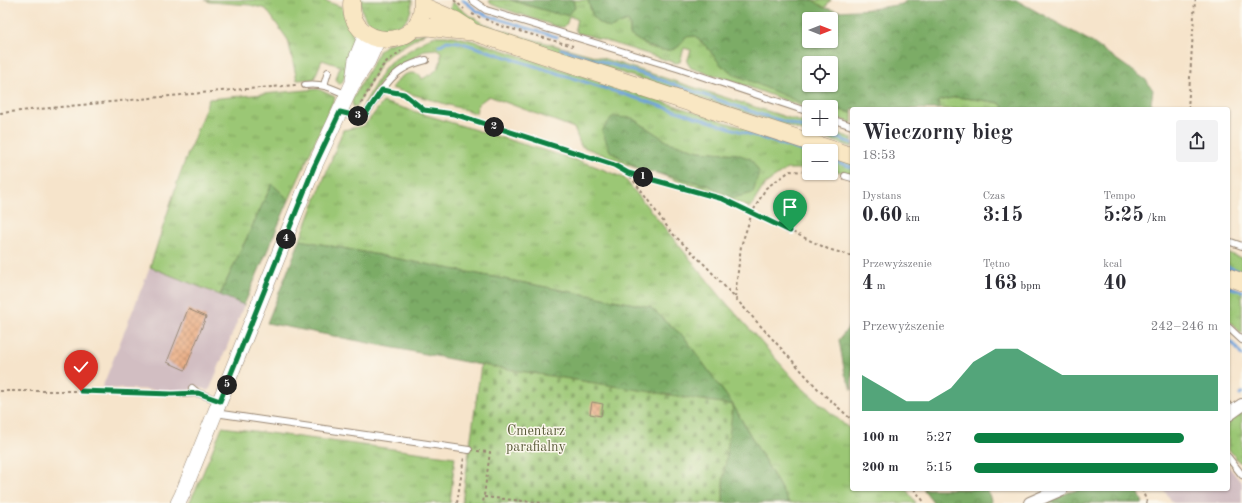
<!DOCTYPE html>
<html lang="pl">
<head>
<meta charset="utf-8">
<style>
	body { margin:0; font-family:"Old Standard TT",serif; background:#f2f2f3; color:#2b2b33; height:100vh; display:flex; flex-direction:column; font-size:15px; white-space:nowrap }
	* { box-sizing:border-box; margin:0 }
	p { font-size:13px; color:#7c7c81 }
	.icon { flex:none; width:22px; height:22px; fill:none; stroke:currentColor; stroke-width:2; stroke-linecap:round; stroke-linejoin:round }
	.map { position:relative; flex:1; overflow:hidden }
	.sheet { position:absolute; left:850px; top:107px; width:380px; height:384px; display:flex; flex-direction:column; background:#fff; border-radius:4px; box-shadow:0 1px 3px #0004 }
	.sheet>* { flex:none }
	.needle { width:26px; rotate:90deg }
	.buttons { position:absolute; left:802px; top:12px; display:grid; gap:8px }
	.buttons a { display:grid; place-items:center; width:36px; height:36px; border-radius:4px; background:#fff; box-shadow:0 1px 3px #0004; font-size:20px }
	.pin { position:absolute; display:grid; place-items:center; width:34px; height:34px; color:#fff; margin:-41px -17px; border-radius:50% 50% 50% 0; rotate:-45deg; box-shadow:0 0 4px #0007 }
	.pin .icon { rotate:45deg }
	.km { position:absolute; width:20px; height:20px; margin:-10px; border-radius:50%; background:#222; color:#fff; font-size:11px; line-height:20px; text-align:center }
	.round { display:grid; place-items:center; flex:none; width:42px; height:42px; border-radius:4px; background:#f2f2f3 }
	.head { display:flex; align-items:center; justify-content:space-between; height:68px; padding:0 12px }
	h1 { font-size:22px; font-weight:800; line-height:30px }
	.metrics { display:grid; grid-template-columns:repeat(3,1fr); gap:6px; height:68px; padding:4px 12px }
	.metrics div { display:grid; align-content:center }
	.metrics b { font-size:20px; font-weight:800 }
	.metrics small { font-size:11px; font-weight:400 }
	.metrics p { font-size:11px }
	.chart { height:112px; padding:8px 12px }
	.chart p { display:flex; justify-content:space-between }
	.chart svg { width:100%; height:72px; margin-top:4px; fill:#0b8043; opacity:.7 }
	ul { padding:0 12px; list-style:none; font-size:13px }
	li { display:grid; grid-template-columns:64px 48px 1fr; align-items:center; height:30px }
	li i { height:10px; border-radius:5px; background:#0b8043 }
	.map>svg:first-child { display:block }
	.industrial { fill:#d2bec2 }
	.grass { fill:url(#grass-tufts); stroke:#6b7849 }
	.forest { fill:url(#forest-crowns); stroke:#5c6b42; fill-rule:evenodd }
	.cemetery { fill:url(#cemetery-stones); stroke:#6b7849 }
	.pitch { fill:#9bc774; stroke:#6b7849 }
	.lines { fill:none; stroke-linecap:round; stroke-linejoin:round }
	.stream { stroke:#70a3db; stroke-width:3 }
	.building { fill:url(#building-cross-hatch) }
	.service-casing { stroke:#988774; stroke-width:8 }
	.minor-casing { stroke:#988774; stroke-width:14 }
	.tertiary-casing { stroke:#988774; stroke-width:16 }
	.secondary-casing { stroke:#988774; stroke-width:18 }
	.path { stroke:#988774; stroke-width:2; stroke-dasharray:3 3; stroke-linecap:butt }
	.service { stroke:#fff; stroke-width:6 }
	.minor { stroke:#fff; stroke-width:12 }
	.tertiary { stroke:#fff; stroke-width:15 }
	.secondary { stroke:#f9e7c3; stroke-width:17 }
	.route-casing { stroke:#fff; stroke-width:8 }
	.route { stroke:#0b8043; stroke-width:5 }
	.labels { text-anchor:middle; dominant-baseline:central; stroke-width:3; stroke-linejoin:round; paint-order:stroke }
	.park-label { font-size:14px; fill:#585938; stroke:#fbf7ec }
</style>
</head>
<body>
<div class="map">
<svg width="1242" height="503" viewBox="0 0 1242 503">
	<defs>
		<pattern id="grass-tufts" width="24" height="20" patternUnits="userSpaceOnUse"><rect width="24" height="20" fill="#9bc774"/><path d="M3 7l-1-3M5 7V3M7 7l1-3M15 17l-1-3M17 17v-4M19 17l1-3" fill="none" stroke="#80a25f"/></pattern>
		<pattern id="forest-crowns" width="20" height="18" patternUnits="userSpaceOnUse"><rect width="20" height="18" fill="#7cac66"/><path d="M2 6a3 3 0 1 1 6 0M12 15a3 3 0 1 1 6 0" fill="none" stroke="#678c53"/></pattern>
		<pattern id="cemetery-stones" width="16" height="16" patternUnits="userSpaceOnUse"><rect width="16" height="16" fill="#9bc774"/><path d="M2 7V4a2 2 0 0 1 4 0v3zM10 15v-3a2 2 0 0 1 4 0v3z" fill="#80a25f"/></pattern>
		<pattern id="building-cross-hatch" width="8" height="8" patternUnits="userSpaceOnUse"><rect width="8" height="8" fill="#e9ad85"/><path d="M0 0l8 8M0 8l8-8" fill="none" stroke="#be8d6c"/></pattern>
	</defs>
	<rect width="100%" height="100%" fill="#fbf7ec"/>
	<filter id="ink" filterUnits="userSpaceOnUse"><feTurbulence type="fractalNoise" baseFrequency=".025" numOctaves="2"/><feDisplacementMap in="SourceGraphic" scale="8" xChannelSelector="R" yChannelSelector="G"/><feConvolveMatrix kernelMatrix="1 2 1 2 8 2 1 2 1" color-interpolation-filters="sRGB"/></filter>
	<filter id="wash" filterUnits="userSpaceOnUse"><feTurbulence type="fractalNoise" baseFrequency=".012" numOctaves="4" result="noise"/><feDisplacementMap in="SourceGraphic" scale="16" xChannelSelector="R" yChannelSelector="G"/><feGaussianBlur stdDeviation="0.9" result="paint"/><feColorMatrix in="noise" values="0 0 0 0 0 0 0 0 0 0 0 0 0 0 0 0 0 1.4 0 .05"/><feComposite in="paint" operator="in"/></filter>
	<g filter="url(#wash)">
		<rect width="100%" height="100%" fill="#f6e4cb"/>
		<path class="industrial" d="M150,267l94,38 -35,86 -12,-5 -9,5 -86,-3z
			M1228,466l13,16 1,-1v22h-69l-10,-14h65z"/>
		<path class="grass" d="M205,0h118l19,7c3,11 13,25 12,37 -1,9 -8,27 -11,37l-4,4 -3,-6 4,-13 -18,-6 -8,19 -17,1 -9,-40 -22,-31 -16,-4 -40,-3z
			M361,0h51c1,39 -53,38 -51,0z
			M489,0h21l44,13 12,2 9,-7 -2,-8h15l4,14 18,14 12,-5 6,-2 2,4v10l21,13 27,-1 7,-11h10l12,11 14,18 13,9 26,11 69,22h-20v2l-74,-27 -44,-14 -4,-6 4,-12 -7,-2 -4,14 -4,1 -89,-28 -10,-2 -2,-5 2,-9 -8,-3 -2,7 -3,4h-6l-62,-21 -6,-3z
			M452,2l15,12 18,10 35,12 82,22 206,66h1v5h14l29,9v9l-357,-115 -46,-20z
			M427,32l-37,22 -8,7 -25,45 -4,1 -1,-7 28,-50 6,-5z
			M433,36h21l24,6 337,109h-6v18h-22l-22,15 -15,24 -38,-17 -34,-10 -21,-8 51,12 25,13 4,-44 -38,-3 -31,-9 -36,-24 -22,33 29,18 -58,-23 -7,-18 -85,-32 -11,8 -2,9 -85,-25c8,-10 16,-19 29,-13l2,4c14,-7 20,-11 19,-27l-4,-3 -12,1 -42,30 -16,23 -3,1 20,-35 6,-7z
			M318,89l17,8 -46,103 -17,-16 -52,111 -70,-28 30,-93 29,-75z
			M956,97l25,3 19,3 4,6h-65v-8z
			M383,102l209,63 32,13 97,119 79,89 52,45v58h54l10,14h-127l-56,-98 -48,-67 -35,-31 -350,-67 43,-110 20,-4 6,-6z
			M831,108l21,5v10l-21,-7z
			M831,156l21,7v11l-21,-4z
			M1228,253l14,5v15l-14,-4z
			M1228,285l14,5v44l-14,-15z
			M1242,411v51h-3l-11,-14v-27z
			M222,427l233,30 -5,46h-261l9,-18z"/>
		<path class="forest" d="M510,0h63l2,8 -8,7 -13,-2z
			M588,0h225l12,8 13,3 34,-2 30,-5 5,-4h109l74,41 56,39 7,10 -2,13 4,6h-151l-4,-6 -19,-3 -25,-3 -17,4v8h-87v4l-21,-6 -32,-5 -65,-28 -13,-9 -14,-18 -12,-11 -10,1c-2,3 -4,8 -7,10 -14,10 -36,-4 -48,-12v-10l-2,-4 -6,2 -12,5 -13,-6 -5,-8zM809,19h22v22h-22zM809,63h22v22h-22z
			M612,117l20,1 36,24 31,9 38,3 14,5 8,13 -6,21 -20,5 -25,-13 -69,-16 -29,-18 -8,-20z
			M272,184l17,16 -45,105 -24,-10z
			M300,240l350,67 35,31 48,67 56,98h-66v-21l9,-77 -251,-40 -214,-42z
			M852,322v68l-7,-16 -6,-34z
			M923,489h64l5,14h-58z
			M1082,489h55l6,14h-97l23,-11z"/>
		<path class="cemetery" d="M481,365l252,40 -10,77v21h-261z"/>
		<path class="pitch" d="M813,0h18l-6,8z"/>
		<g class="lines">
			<path class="stream" d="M463,0l14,11 12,5 68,21
				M439,46l8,-5 12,1 350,111
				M561,49l85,26 113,39 50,15
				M810,129l42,14
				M831,160l21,7
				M1228,267l14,5
				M1228,287l14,4
				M1228,339l7,7 7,10
				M1240,395l2,-2"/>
		</g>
		<g id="blocks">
			<path class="building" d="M188,309l18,8 -21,53 -18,-8z
				M592,402l11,2 -2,12 -11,-2z"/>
		</g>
	</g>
	<g filter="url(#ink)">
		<use href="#blocks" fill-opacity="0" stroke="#988774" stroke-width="1"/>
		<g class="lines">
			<defs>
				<path id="service" d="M472,0l14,10 194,59 129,43
					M305,85c17,-2 27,3 42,10
					M324,85l4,-13
					M340,112l20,5 5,-2c10,-14 22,-37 38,-46 7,-5 15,-7 23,-9
					M831,119l21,7
					M845,176l7,2
					M1228,241l14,5
					M1228,327l14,13
					M192,388l6,5 22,8
					M183,394l15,-1
					M1228,405l3,7
					M215,413l254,37
					M1228,457l14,18"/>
				<path id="minor" d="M1228,415l14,-10
					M1030,503l32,-14"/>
				<path id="tertiary" d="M353,80l3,-21 10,-25
					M178,503l4,-8 132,-328 38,-82 16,-24 10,-22"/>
				<path id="secondary" d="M352,0c-7,51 75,54 70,0
					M423,6l32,14 14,9
					M414,28l14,-1 23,3 22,2 379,124
					M1228,277l14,5"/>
			</defs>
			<use href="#service" class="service-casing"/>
			<use href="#minor" class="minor-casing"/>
			<use href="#tertiary" class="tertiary-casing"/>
			<use href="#secondary" class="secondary-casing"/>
			<path class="path" d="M454,0l10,9
				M472,14l9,4
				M485,19l16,7 72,20
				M390,91l14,3 20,16 30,4 161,51 13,8 43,59 35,34 113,124 33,30
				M358,109l24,-42 5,-6 14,-10
				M1188,109l7,-109
				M0,113l221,-22 76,-6
				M630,173l93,26 105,50 24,7
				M822,173l16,2
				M735,297l6,-51 11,-33 14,-25 24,-17 19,1
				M0,391h81l94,3
				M477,451l13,1 -7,51
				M914,489l11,14
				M1142,489l5,14
				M484,497l60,6
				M457,503l7,-46"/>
			<use href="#service" class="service"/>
			<use href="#minor" class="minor"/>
			<use href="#tertiary" class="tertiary"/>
			<use href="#secondary" class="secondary"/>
		</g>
	</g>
	<g class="lines" filter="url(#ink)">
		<defs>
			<path id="route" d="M81,391l91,3 26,-1 22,8 94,-234 26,-55 20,5 5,-2 17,-25 22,4 20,16 30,4 160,51 14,8 95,26 67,32"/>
		</defs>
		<use href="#route" class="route-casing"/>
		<use href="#route" class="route"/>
	</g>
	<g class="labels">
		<g class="park-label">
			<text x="536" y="431">Cmentarz<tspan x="536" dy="16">parafialny</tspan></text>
		</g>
	</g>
</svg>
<div class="buttons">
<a><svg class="needle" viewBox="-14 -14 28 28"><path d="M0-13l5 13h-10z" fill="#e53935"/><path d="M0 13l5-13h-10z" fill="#7c7c81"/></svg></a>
<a><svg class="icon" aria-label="locate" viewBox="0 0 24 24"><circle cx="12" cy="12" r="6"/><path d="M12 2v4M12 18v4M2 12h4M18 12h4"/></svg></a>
<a>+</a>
<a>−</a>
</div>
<div class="pin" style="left:790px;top:231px;background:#1e9e55"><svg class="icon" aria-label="arrive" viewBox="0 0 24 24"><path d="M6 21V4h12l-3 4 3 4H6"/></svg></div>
<div class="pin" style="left:81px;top:391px;background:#d93025"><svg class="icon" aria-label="check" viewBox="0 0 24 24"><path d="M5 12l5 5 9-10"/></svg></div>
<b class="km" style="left:643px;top:177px">1</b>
<b class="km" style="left:494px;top:127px">2</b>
<b class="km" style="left:358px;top:116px">3</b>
<b class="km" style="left:286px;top:239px">4</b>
<b class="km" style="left:227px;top:385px">5</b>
<section class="sheet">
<div class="head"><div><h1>Wieczorny bieg</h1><p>18:53</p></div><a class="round"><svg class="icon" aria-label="share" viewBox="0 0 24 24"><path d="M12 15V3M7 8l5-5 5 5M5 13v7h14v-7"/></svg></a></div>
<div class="metrics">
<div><p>Dystans</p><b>0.60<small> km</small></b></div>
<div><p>Czas</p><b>3:15</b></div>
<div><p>Tempo</p><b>5:25<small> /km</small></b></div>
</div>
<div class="metrics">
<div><p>Przewyższenie</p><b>4<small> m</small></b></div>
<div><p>Tętno</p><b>163<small> bpm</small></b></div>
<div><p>kcal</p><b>40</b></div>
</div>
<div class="chart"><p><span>Przewyższenie</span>242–246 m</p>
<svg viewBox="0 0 160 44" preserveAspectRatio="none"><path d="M0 44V22L10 30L20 38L30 38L40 30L50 14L60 6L70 6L80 14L90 22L100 22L110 22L120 22L130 22L140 22L150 22L160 22V44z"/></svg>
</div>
<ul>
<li><b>100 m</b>5:27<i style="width:86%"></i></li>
<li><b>200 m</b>5:15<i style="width:100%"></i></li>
</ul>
</section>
</div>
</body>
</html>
